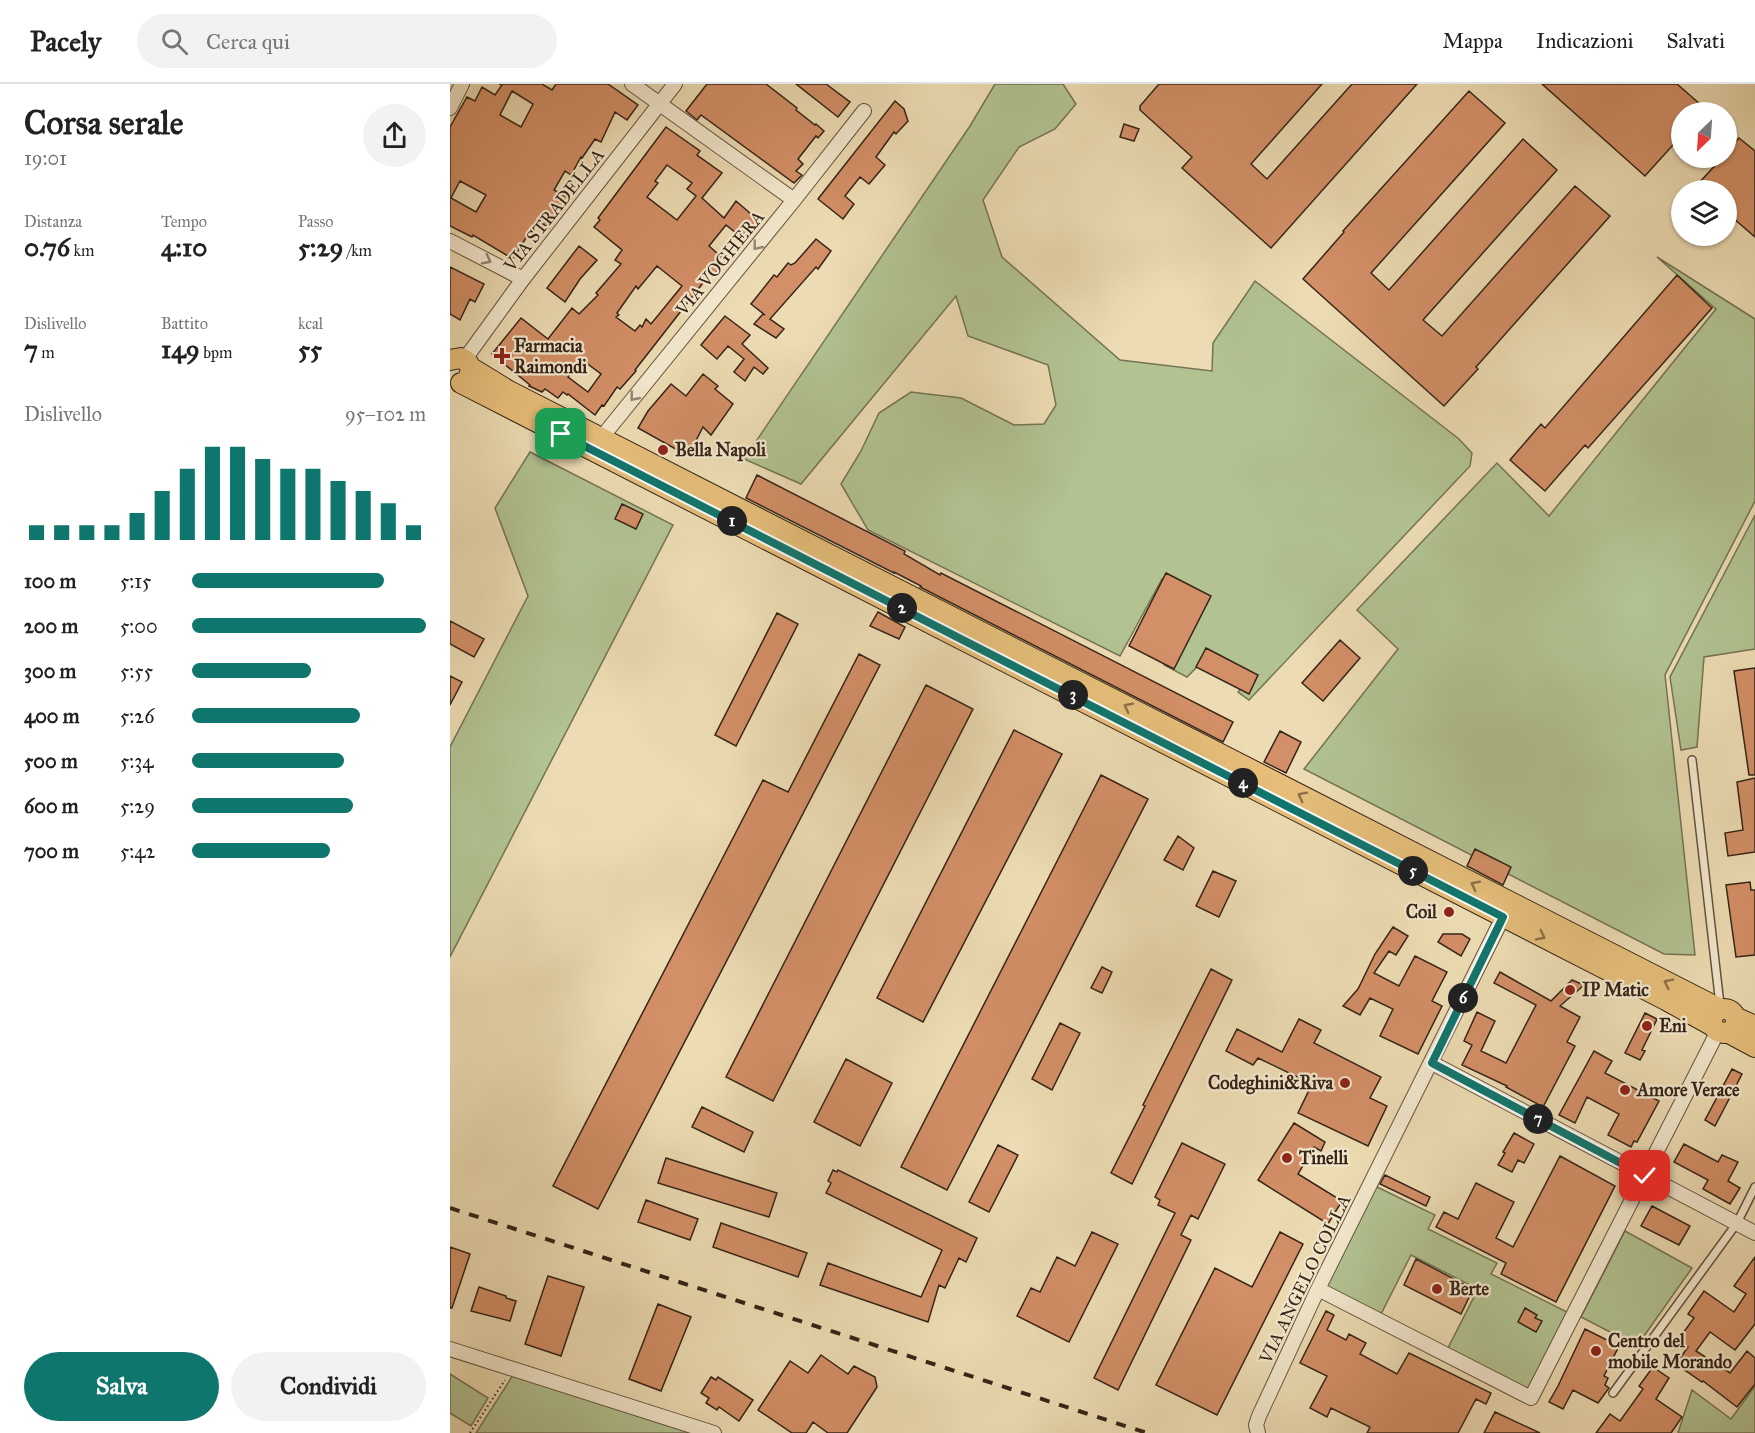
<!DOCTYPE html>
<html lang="it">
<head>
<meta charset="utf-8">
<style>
	body { margin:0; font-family:"IM FELL Great Primer",serif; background:#f2f2f2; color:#222; height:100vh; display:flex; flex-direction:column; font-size:22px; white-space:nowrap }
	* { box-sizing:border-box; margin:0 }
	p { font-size:20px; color:#767676 }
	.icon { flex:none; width:33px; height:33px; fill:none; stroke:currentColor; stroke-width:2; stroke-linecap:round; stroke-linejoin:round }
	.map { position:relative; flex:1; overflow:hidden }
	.details { display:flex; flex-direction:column; background:#fff; width:450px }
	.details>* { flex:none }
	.needle { width:39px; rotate:205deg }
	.buttons { position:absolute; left:1221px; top:18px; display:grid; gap:12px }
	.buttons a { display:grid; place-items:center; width:66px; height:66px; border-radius:50%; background:#fff; box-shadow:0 2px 4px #0004; font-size:30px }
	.pin { position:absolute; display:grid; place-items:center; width:51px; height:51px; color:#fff; margin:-26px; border-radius:12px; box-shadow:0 3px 9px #0006 }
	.km { position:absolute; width:30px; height:30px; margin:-15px; border-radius:50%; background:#222; color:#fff; font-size:16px; line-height:30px; text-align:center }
	.round { display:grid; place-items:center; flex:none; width:63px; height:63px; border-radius:32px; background:#f2f2f2 }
	.overview { display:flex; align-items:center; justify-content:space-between; height:102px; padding:0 24px }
	h1 { font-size:33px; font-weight:700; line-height:45px }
	.figures { display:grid; grid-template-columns:repeat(3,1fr); gap:9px; height:102px; padding:6px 24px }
	.figures div { display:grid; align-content:center }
	.figures b { font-size:26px; font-weight:700 }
	.figures small { font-size:16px; font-weight:400 }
	.figures p { font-size:16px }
	.chart { height:168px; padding:12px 24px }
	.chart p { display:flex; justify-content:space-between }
	.chart svg { width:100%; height:108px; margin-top:6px; stroke:#0f766e; stroke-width:6 }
	.button { display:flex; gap:12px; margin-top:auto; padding:12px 24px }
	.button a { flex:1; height:69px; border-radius:36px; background:#0f766e; color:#fff; font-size:24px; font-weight:700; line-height:69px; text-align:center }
	.button a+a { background:#f2f2f2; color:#222 }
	ul { padding:0 24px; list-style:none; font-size:20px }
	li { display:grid; grid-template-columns:96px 72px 1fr; align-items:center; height:45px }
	li i { height:15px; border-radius:8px; background:#0f766e }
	header { display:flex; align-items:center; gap:36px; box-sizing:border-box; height:84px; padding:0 30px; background:#fff; border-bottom:2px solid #e0e0e0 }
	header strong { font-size:28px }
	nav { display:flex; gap:33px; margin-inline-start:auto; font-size:21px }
	.search { width:420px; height:54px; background:#f2f2f2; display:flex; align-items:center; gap:15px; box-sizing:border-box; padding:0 21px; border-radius:33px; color:#767676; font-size:22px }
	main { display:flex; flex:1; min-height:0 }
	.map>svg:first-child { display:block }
	.green { fill:#b2c291; stroke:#747354; stroke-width:1.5 }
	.building { fill:#d38f67; stroke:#352418; stroke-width:1.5; fill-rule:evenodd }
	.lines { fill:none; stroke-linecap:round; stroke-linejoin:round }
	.lane-casing { stroke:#63523f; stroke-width:10 }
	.street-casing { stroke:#63523f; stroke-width:16 }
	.primary-casing { stroke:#352418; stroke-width:22 }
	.path { stroke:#352418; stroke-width:2; stroke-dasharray:1.5 3; stroke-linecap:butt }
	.lane { stroke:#f3e8ce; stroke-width:7 }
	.street { stroke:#f3e8ce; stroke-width:14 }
	.primary { stroke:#e6be7a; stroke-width:20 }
	.rail { stroke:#352418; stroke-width:4; stroke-dasharray:10 10; stroke-linecap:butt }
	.oneway { stroke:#948673 }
	.oneway2 { stroke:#8e7149 }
	.route-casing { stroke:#fff; stroke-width:12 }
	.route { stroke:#0f766e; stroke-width:8 }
	.poi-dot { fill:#8f2418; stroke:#f3e8ce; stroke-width:2 }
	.labels { text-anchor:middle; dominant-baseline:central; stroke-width:4.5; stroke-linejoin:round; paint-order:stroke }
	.street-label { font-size:18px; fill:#352418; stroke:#f3e8ce }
	.poi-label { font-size:18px; font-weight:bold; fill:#352418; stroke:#f3e8ce; text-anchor:start }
</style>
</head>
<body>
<header>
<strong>Pacely</strong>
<div class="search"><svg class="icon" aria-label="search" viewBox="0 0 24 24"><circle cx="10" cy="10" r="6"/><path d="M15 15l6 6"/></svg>Cerca qui</div>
<nav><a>Mappa</a><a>Indicazioni</a><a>Salvati</a></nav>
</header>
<main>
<section class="details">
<div class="overview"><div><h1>Corsa serale</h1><p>19:01</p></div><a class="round"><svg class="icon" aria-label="share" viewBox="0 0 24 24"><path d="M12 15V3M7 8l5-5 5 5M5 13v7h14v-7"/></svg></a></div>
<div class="figures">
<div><p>Distanza</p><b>0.76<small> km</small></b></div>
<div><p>Tempo</p><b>4:10</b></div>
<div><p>Passo</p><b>5:29<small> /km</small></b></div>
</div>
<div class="figures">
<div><p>Dislivello</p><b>7<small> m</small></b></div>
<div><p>Battito</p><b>149<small> bpm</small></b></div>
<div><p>kcal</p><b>55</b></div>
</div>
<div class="chart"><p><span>Dislivello</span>95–102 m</p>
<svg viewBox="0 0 160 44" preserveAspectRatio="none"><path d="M5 44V38M15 44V38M25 44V38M35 44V38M45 44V33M55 44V24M65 44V15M75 44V6M85 44V6M95 44V11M105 44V15M115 44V15M125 44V20M135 44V24M145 44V29M155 44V38"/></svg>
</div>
<ul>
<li><b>100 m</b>5:15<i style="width:82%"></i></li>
<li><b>200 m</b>5:00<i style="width:100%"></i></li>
<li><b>300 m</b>5:55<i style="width:51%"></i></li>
<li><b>400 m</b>5:26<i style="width:72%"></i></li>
<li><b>500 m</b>5:34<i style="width:65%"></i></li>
<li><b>600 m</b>5:29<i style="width:69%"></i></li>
<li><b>700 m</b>5:42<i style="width:59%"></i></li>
</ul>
<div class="button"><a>Salva</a><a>Condividi</a></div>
</section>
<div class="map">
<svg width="1305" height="1349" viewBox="0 0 1305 1349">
	<rect width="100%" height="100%" fill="#eddcb3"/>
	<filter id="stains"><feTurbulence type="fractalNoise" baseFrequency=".00333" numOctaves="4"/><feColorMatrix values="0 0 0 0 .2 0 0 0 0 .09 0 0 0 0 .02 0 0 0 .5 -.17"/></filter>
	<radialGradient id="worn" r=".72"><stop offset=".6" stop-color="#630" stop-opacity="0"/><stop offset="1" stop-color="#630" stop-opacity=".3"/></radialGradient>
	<path class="green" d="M545,0h68l13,20 -21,25 -36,18 -36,53 19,57 118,103 92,11 1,-28 42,-62 204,158 13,14 -2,13 -221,234 -11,-8 13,-15 -46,-18 -18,18 -23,-12 33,-71 -35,-15 -42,77 -252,-126 -27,-46 20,-33 18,-38 32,-21 50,6 53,27 30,-1 12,-19 -8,-40 -80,-29 -12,-40 -155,188 -57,-25 226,-333z
		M1207,173l98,62v182l-90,174 30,280 -31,-1 -360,-185 94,-120 -41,-39 140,-147 52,53 167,-207z
		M80,368l143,73 -223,432v-210l78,-151 -33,-88z
		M1305,431v134l-51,8 -7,90 -16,3 -11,-73z
		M925,1102l60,29 -7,14 69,34 -6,11 76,38 -38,77 -81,-41 30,-59 -67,-34 -30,59 -56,-28z
		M1175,1147l67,37 -55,78 -56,-29z
		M65,1288l194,61h-233z
		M0,1290l38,24 -17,28 -21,-13z
		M1305,1302v47h-77l14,-43 39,29z"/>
	<path class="building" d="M49,0h43l10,6 4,-6h52l30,21 -11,15 -12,-8 -14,30 -6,-3 -13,19 -1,-1 -10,18 -6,-4 -11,19 17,9 -22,29 -12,-8 -24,39 -40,-24 -1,2 -22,-11v-99l17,-30 8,4 7,-14 13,8 7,-10zM62,7l21,13 -12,23 -21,-12zM10,97l26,14 -10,17 -25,-14z
		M257,0h59l31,24 -1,2 19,15 1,-1 8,7 -6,7 -2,-2 -18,23 5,5 -7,7 6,4 -8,8 -93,-68 -4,5 -11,-9z
		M346,0h30l24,18 -12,15z
		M709,0h163l-71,80 16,15 85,-95h65l-146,164 -89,-80 10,-11 -52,-47v-4z
		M1092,0h135l32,28h-27v23l-37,41z
		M1019,7l36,32 -134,150 18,17 134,-151 34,31 -134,150 19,16 133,-150 35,30 -134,151 2,2 -34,37 -141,-127 41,-47 -1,-1z
		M445,17l9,8 4,12 -12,13 -2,-2 -18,25 9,8 -16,19 -9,-7 -15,19 9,8 -11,15 -25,-20z
		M674,40l15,5 -5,12 -14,-4z
		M216,43l34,24 -3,4 25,18 -20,25 22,20 12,-17 22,19v5l-13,15 -19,-15 -17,21 17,15 -13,16 -3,-3 -75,96 1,1 -16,18 -3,-2 -13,19 -2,-1 -7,10 -27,-21 -1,1 -4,-3 -5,6 -13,-9 -3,3 -13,-6 1,-1 -38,-31 29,-36 27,21 24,-31 7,6 19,-19 -2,-2 25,-29 -6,-4 7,-10 -28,-23 6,-7 -2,-2zM217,81l25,18 -5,6 9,7 -19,24 -30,-23 11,-14 -3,-2zM207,182l25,20 -31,38 -5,-5 -4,8 -2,-2 -5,6 -19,-14 3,-2 -2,-2 19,-27 2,3zM131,275l20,15 -13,18 -20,-15z
		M1289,54l16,13v86l-29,-25v-22h-23l-6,-5 25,-27h4v-6z
		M366,155l15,12 -13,18 -2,-2 -46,52 14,10 -8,9 -22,-14 9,-10 2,1 -14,-11 23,-29 3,2 11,-14 3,2 4,-2z
		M129,162l18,14 -17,19 -15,23 -18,-14z
		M0,183l34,17 -9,18 -5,-3 -10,21 -10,-6z
		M1227,191l35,33 -124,140 -3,-3 -40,46 -35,-31 31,-36 4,4z
		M275,232l25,19 -8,9 26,24 -5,6 -9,-7 -9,14 -11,-9 10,-13 -16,-13 -11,13 -16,-14z
		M253,290l15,12 -3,3 18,15 -22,31 -8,-8 -15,29 -50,-28 10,-17 23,-27 15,12z
		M307,391l148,76 -1,3 36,21 1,-2 292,149 -10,20 -303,-155 1,-1 -27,-14v1l-148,-75z
		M172,420l21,10 -7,15 -21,-10z
		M716,489l45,23 -37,73 -45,-23z
		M428,528l27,15 -6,12 -29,-13z
		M327,529l21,11 -62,122 -21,-11z
		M0,537l34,18 -10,18 -24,-13z
		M890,556l20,18 -37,43 -21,-18z
		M756,564l52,27 -9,19 -53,-27z
		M409,570l21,11 -282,544 -45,-23 210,-406 25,12z
		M1305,584v107h-6l-15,-104z
		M0,592l12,6 -12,23z
		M476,601l47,24 -200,392 -47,-24z
		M564,646l48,24 -139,268 -46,-24z
		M830,647l21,11 -15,31 -22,-11z
		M651,691l47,24 -201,391 -46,-23z
		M1305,694v74l-27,4 -3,-23 18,-3 -6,-48z
		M728,752l16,12 -11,22 -19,-10z
		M1025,765l36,18 -8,18 -36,-19z
		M763,787l23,10 -17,36 -23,-11z
		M1300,798l1,8h4v65l-19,2 -10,-72z
		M943,843l15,9 -12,19 -7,-4 -15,22 25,13 16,-30 32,16 -15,29 10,5 -24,48 -38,-18 13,-27 -23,-11 -10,17 -17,-9 15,-17 17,-35z
		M993,850h19l8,5 -9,17 -23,-14z
		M652,883l10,5 -10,21 -11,-5z
		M761,885l21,11 -100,204 -21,-11 34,-67 -2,-1z
		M1050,888l51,29 21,-21 12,5 -24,21 20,11 -13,25 8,4 -32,61 -37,-20 1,-1 -45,-21 10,-20 -8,-4 13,-29 18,9 -14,30 25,12 30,-58 -42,-22z
		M1195,929l12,6 -15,31 3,1 -5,9 -15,-7z
		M849,935l22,11 -7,13 67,34 -11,21 17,8 -19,40 -70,-33 14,-29 -54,-26 -5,7 -27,-14 11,-22 45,23z
		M610,939l20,10 -28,57 -20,-11z
		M1144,967l18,10 -7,12 54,28 -22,41 -3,-1 -3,6 -23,-12 11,-21 -32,-17 -12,26 -16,-8z
		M396,975l46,24 -32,63 -46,-24z
		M1282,985l10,5 -27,52 -10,-6z
		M252,1023l51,25 -9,20 -52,-25z
		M844,1039l31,19 -4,9 -7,-4 -16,27 44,27 -14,23 -70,-44z
		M1064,1049l20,11 -10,19 -6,-3 -6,12 -14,-7 7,-12 -2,-1z
		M732,1059l43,21 -27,55 -7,-4 -10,20 10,5 -73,150 -24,-12 81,-165 -17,-8 2,-5 -5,-3z
		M1234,1060l34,18 4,-7 16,7 -10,19 12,7 -10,16 -27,-15 5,-9 -34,-18z
		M548,1061l20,10 -29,57 -20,-10z
		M1110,1072l55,30 -59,116 -55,-28 5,-11 -70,-36 8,-15 14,7 18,-36 38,19 -18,36 17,9z
		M216,1074l111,35 -8,24 -111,-34z
		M383,1086l4,2 1,-2 139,68 -11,24 -7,-4 -14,30 -6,-3 -11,37 -108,-37 8,-22 93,34 21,-47 -116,-57 5,-10 -3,-2z
		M935,1091l45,22 -4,9 -46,-22z
		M196,1116l52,19 -8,21 -52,-18z
		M1202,1122l38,20 -11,19 -38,-19z
		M271,1139l86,30 -9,24 -85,-30z
		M642,1148l26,12 -49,98 -52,-26 14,-28 9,4 17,-35 18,9z
		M830,1148l23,12 -86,171 -61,-30 59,-117 37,19z
		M0,1163l20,7 -18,54h-2z
		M1305,1173v67l-20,26 -25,-18 -14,19 34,22 17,-22 8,7v26l-18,23 -34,-26 -1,1 -26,-18 12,-17 -10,-7 16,-22 -6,-4 16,-23 30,21 12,-18 -12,-8z
		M966,1175l57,30 -12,25 -57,-29z
		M98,1192l36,11 -23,69 -36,-12z
		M29,1203l27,9v2l10,3 -6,20 -39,-10z
		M208,1220l33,13 -30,74 -32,-12z
		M1075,1224l12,7 -2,3 7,3 -6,11 -18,-10z
		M876,1227l8,4 -7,15 19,10 3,-6 17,9 -6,11 37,20 12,-21 82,40 -5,11 -10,-5 -18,34h-91l3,-6 -39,-19 -4,9 -17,-9 17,-32 -27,-13z
		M1135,1245l34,17 -15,30 4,2 -3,7 4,3 -11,15 -25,-13 -10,19 -14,-7 9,-16z
		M371,1271l27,19 6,-8 21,11 2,10 -30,46h-19l-15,-11 -7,11h-14l-34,-23 32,-49 18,12z
		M1203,1283l16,11 -13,21 26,18 -11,16h-75l14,-19 10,7 23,-32 -4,-3z
		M261,1293l5,3 2,-3 35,23 -14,21 -20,-14 -2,3 -11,-7 3,-5 -8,-5z
		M1045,1328l45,21h-56z"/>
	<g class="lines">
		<defs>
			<path id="lane" d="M1242,676l28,245
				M1163,1309l124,-170 18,-36"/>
			<path id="street" d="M182,0l162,116
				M0,24l12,-24
				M0,157l73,38
				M15,275l58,-80 152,-195
				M152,353l192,-237 70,-89
				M982,979l323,170
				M868,1205l213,109 187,-367
				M0,1265l264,84
				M808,1349l-2,-8 3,-9 59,-127 185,-372"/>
			<path id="primary" d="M0,276l11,-2c9,4 12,11 7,20
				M20,283l39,24 1211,618
				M11,299l1205,617 47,26
				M1262 937a12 12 0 1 1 24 0a12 12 0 1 1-24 0Z
				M1285,933l20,9
				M1277,948l28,15"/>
		</defs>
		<use href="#lane" class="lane-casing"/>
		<use href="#street" class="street-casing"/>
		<use href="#primary" class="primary-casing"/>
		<path class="path" d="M20,1349l35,-53"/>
		<use href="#lane" class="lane"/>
		<use href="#street" class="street"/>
		<use href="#primary" class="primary"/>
		<path class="rail" d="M0,1124l697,225"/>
	</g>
	<defs><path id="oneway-chevron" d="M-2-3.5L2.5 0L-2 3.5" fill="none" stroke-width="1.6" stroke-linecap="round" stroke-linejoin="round" transform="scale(1.5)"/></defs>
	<g class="oneway">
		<use href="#oneway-chevron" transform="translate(307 162) rotate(129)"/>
		<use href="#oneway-chevron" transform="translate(37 176) rotate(27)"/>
		<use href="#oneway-chevron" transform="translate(184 313) rotate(129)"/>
	</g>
	<g class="oneway2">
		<use href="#oneway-chevron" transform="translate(678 623) rotate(-153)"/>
		<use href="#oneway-chevron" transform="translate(852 712) rotate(-153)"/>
		<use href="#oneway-chevron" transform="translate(1025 801) rotate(-153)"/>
		<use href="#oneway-chevron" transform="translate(1091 852) rotate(27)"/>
		<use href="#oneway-chevron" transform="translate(1218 899) rotate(-153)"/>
	</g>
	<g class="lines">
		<defs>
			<path id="route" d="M111,350l942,483 -71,146 213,113"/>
		</defs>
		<use href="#route" class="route-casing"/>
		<use href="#route" class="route"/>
	</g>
	<g class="poi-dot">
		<path d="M49 263h6v6h6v6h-6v6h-6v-6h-6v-6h6z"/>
		<circle cx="213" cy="366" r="6"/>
		<circle cx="999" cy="828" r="6"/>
		<circle cx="1120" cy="906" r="6"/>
		<circle cx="1197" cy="942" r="6"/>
		<circle cx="895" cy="999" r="6"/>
		<circle cx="1175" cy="1006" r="6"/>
		<circle cx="837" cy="1074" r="6"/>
		<circle cx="987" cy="1205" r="6"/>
		<circle cx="1146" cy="1267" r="6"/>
	</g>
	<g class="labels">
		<g class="street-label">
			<text transform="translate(104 126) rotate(-52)">VIA STRADELLA</text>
			<text transform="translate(270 179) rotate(-51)">VIA VOGHERA</text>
			<text transform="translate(855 1195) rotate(-64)">VIA ANGELO COLLA</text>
		</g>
		<g class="poi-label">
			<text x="64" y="262">Farmacia<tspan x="64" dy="21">Raimondi</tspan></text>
			<text x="225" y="366">Bella Napoli</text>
			<text x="987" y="828" text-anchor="end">Coil</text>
			<text x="1132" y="906">IP Matic</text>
			<text x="1209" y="942">Eni</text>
			<text x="883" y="999" text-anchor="end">Codeghini&amp;Riva</text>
			<text x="1187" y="1006">Amore Verace</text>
			<text x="849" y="1074">Tinelli</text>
			<text x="999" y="1205">Berte</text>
			<text x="1158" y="1257">Centro del<tspan x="1158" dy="21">mobile Morando</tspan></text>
		</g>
	</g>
	<rect width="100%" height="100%" filter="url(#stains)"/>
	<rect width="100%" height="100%" fill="url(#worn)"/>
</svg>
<div class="buttons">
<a><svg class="needle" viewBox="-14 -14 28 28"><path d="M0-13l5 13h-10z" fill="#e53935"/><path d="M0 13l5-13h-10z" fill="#767676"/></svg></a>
<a><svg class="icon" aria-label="layers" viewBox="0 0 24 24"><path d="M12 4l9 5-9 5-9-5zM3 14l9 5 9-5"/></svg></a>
</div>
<div class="pin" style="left:111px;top:350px;background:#1e9e55"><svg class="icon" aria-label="arrive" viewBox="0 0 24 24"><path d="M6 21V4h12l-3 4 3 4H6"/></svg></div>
<div class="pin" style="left:1195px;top:1092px;background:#d93025"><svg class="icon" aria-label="check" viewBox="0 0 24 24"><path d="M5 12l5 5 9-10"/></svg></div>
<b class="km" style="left:282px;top:437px">1</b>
<b class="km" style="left:452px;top:524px">2</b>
<b class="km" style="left:623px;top:611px">3</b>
<b class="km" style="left:793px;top:699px">4</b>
<b class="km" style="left:963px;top:787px">5</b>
<b class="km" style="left:1013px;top:914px">6</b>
<b class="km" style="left:1088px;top:1035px">7</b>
</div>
</main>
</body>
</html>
